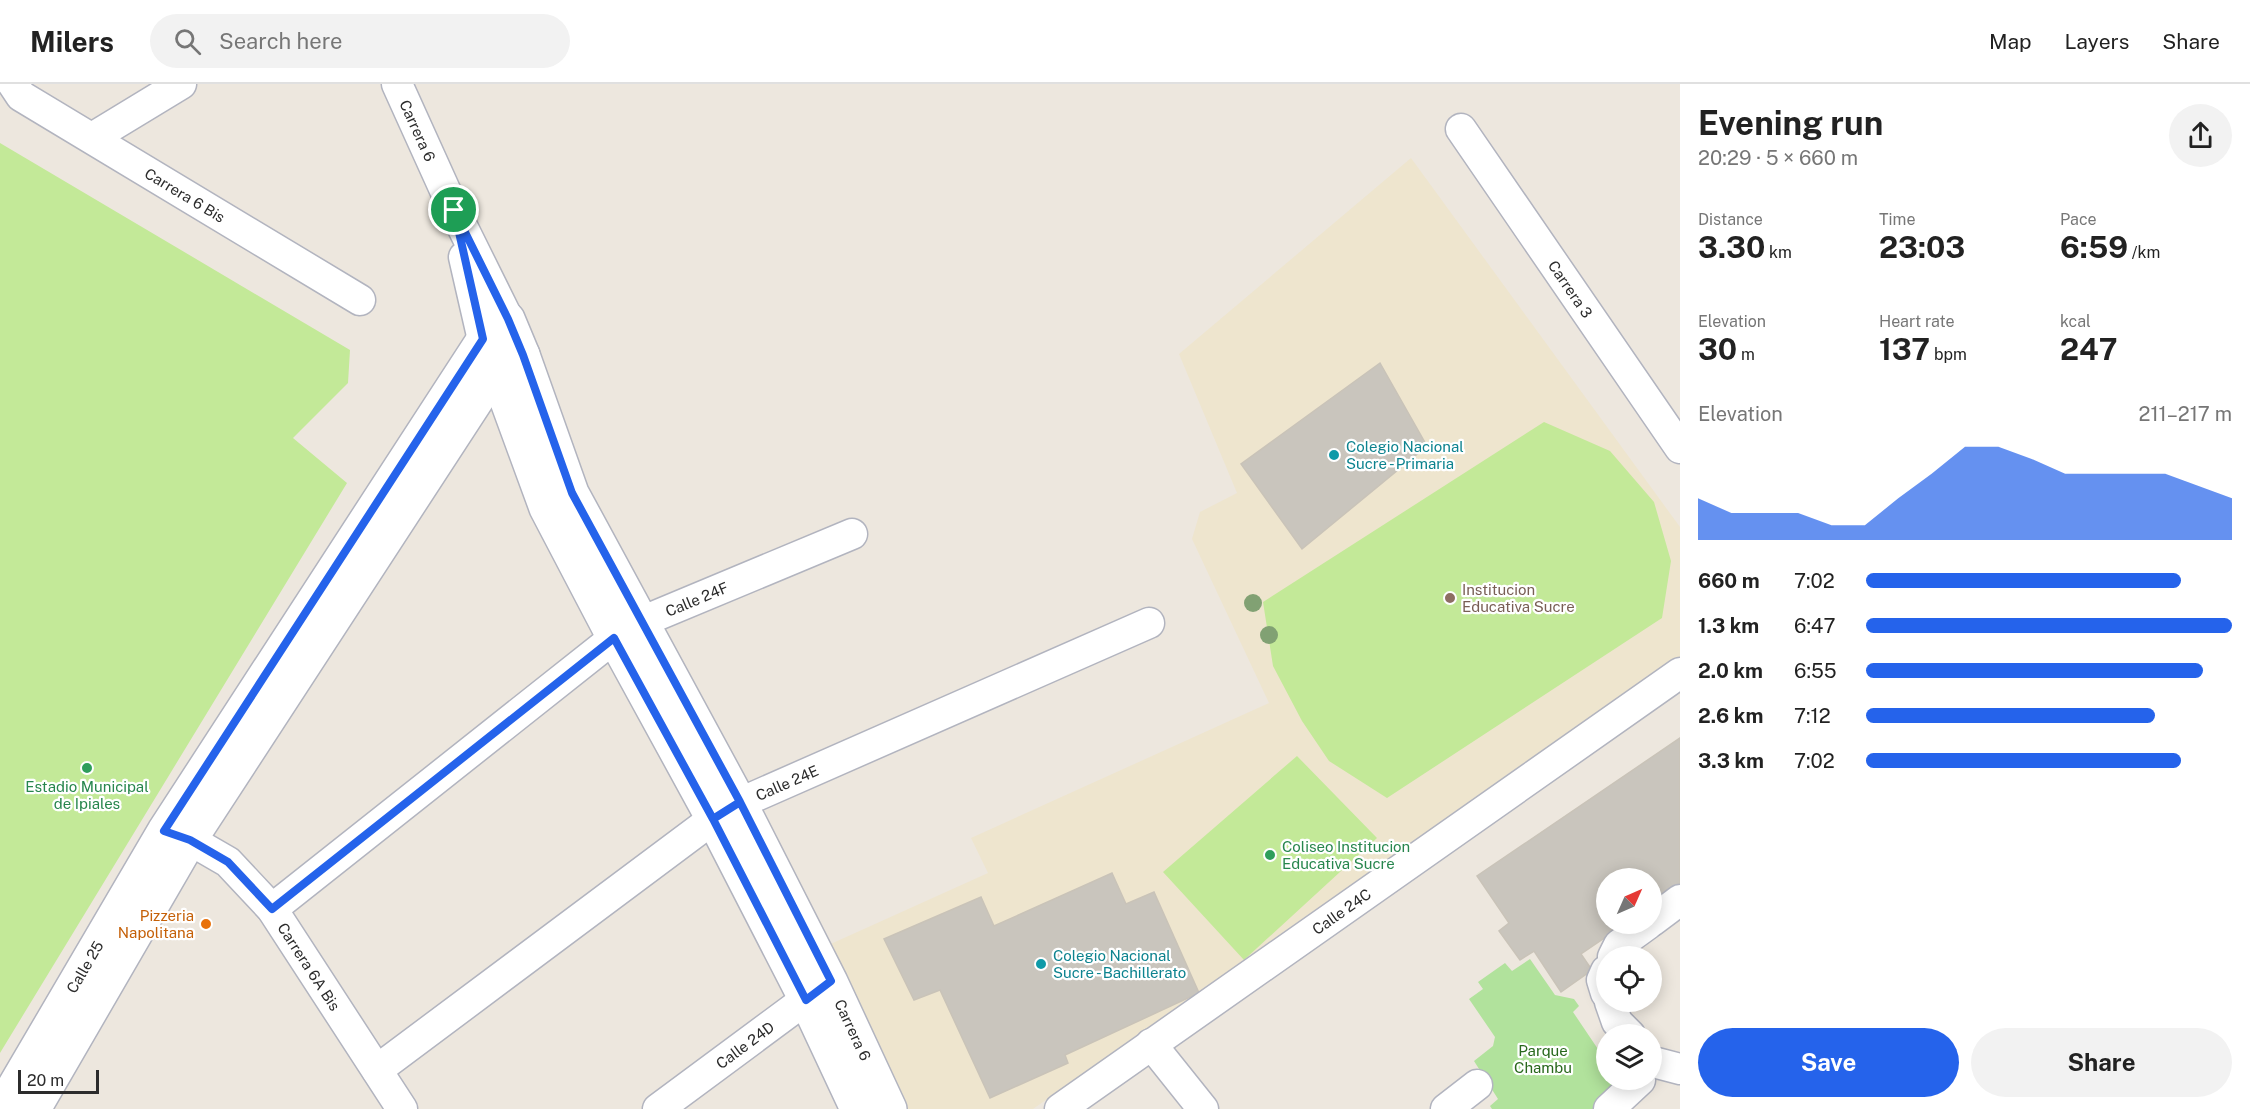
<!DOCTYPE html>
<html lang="en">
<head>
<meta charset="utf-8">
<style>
	body { margin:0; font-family:"Public Sans",sans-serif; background:#f2f2f2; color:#222; height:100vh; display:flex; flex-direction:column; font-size:22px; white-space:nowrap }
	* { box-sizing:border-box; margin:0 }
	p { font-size:20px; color:#767676 }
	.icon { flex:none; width:33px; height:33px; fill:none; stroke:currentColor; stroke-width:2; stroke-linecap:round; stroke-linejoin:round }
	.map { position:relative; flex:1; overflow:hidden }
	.drawer { display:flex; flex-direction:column; background:#fff; width:570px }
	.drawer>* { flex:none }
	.needle { width:39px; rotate:45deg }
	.tools { position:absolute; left:1596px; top:784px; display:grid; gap:12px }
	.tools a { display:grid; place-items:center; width:66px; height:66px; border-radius:50%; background:#fff; box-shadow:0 3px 15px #0003; font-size:30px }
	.scale { position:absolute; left:18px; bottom:15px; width:81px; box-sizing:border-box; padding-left:6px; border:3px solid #2c2c2c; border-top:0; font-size:16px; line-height:21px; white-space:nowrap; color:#2c2c2c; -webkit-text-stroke:4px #fff; paint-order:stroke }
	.pin { position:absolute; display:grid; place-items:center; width:51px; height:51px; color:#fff; margin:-26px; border:3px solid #fff; border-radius:50%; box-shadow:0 2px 6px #0007 }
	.round { display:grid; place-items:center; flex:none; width:63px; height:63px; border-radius:32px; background:#f2f2f2 }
	.headline { display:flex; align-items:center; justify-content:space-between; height:102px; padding:0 18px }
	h1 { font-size:33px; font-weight:700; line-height:45px }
	.stats { display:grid; grid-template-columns:repeat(3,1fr); gap:9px; height:102px; padding:6px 18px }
	.stats div { display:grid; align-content:center }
	.stats b { font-size:30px; font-weight:700 }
	.stats small { font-size:16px; font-weight:400 }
	.stats p { font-size:16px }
	.chart { height:168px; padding:12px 18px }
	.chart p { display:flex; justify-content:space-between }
	.chart svg { width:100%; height:108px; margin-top:6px; fill:#2563eb; opacity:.7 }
	.button { display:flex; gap:12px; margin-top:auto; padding:12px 18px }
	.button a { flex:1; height:69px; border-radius:36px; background:#2563eb; color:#fff; font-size:24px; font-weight:700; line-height:69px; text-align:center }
	.button a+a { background:#f2f2f2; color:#222 }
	ul { padding:0 18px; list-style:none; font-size:20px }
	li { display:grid; grid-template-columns:96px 72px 1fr; align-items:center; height:45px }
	li i { height:15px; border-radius:8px; background:#2563eb }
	header { display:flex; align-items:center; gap:36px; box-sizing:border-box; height:84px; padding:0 30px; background:#fff; border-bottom:2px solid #e0e0e0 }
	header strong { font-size:28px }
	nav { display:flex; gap:33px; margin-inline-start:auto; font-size:21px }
	.search { width:420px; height:54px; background:#f2f2f2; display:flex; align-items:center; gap:15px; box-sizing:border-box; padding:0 21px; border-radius:33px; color:#767676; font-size:22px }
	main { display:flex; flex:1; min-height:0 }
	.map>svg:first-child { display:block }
	.education { fill:#eee5ce }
	.green { fill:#b1e29c }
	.pitch { fill:#c3e998 }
	.building { fill:#c9c5bd; stroke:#c9c3b8; stroke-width:1.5 }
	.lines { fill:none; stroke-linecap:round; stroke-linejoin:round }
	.street-casing { stroke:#b2b4bf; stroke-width:33 }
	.secondary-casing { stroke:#b2b4bf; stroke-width:36 }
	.street { stroke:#fff; stroke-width:30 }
	.secondary { stroke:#fff; stroke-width:33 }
	.tree { fill:#81a173 }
	.route-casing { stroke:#fff; stroke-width:12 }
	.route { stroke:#2563eb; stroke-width:8 }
	.culture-dot { fill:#0f9aa8; stroke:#fff; stroke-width:2 }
	.education-dot { fill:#8d6e63; stroke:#fff; stroke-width:2 }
	.leisure-dot { fill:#2e9e5b; stroke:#fff; stroke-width:2 }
	.food-dot { fill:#e8710a; stroke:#fff; stroke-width:2 }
	.labels { text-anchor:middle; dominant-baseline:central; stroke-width:4.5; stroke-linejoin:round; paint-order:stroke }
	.street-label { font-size:15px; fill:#2c2c2c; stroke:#fff }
	.culture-label { font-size:15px; fill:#0d838f; stroke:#fff; text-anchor:start }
	.education-label { font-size:15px; fill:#785e54; stroke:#fff; text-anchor:start }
	.leisure-label { font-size:15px; fill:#27864d; stroke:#fff }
	.food-label { font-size:15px; fill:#c56008; stroke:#fff; text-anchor:end }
	.park-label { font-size:15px; fill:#28681c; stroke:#fff }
</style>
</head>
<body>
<header>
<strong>Milers</strong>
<div class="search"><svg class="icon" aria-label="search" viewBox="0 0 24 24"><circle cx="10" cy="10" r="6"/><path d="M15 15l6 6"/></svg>Search here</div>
<nav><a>Map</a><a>Layers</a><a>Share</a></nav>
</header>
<main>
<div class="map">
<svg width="1680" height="1025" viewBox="0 0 1680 1025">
	<rect width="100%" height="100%" fill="#ede7de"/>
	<path class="education" d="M1411,74l269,369v129l-647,453h-133l-76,-162 164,-74 -17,-35 298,-135 -77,-164 8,-27 37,-19 -58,-139z"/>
	<path class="green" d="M1530,875l25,36 19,4 5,7 -6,6 33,49v19h30l-11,29h-133l-2,-3 8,-7 -24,-38 19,-15 2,-9 -26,-38 14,-10 -5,-7 27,-19 7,8z"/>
	<path class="pitch" d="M0,59l350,207 -2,33 -55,55 54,45 -347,570z
		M1544,338l66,29 44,51 17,59 -9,57 -275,180 -58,-37 -27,-40 -29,-55 -10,-64z
		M1297,672l80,82 -133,122 -81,-88z"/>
	<path class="building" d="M1380,279l47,83 -125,103 -61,-85z
		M1680,654v147l-28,20v-26h-46v45h19l-44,30 11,16 -31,22 -27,-41 -14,9 -21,-29 10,-8 -32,-47z
		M1112,789l14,31 28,-12 45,101 -134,62 3,8 -78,35 -50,-108 -26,10 -30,-61 97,-42 13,29z"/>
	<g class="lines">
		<defs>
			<g id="street">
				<path id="s1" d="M13,0l8,12 339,204"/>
				<path id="s2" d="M397,0l57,126 54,109"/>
				<path id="s3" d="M1461,45l219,319"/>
				<path d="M92,54l89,-54"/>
				<path d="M464,173l19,83"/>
				<path id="s4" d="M166,748l24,8 38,22 44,47 130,200"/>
				<path id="s5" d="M272,825l342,-271 27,-16 211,-88"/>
				<path d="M1652,837l28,-21"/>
				<path d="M1613,873l6,-12 29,-21"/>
				<path d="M1606,887l-4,9 4,13"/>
				<path d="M1610,918l7,20 13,13"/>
				<path d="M1151,960l52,65"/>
				<path d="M1657,979l23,6"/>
				<path id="s6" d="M377,986l336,-251 27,-16 409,-180"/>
				<path id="s7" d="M658,1025l166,-123"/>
				<path id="s8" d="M1060,1025l620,-436"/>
				<path d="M1446,1025l31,-24"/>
				<path d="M1609,1025l31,-29"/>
			</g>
			<g id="secondary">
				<path d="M490,271l56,153 68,130 99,181 93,181 51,109"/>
				<path id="s9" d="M1,1025l163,-278 319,-491 25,-21 15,36 49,138 168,310 91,179 59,127"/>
				<path d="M34,1025l156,-269 307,-471 26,-14"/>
			</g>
		</defs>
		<use href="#street" class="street-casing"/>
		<use href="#secondary" class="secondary-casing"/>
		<use href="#street" class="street"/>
		<use href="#secondary" class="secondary"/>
	</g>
	<g class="tree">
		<circle cx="1253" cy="519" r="9"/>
		<circle cx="1269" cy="551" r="9"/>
	</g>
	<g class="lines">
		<defs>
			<path id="route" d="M454,126l29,129 -319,492 26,9 38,22 44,47 342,-271 99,181 27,-17 91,179 -25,19 -93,-181 27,-17 -168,-309 -49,-138 -15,-36 -54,-109"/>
		</defs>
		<use href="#route" class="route-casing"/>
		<use href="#route" class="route"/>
	</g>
	<g class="culture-dot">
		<circle cx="1334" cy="371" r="6"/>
		<circle cx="1041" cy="880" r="6"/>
	</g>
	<circle class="education-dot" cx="1450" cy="514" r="6"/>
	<g class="leisure-dot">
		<circle cx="87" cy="684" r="6"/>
		<circle cx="1270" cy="771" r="6"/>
	</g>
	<circle class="food-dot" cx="206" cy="840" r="6"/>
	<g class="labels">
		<g class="street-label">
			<text stroke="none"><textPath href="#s2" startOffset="51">Carrera 6</textPath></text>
			<text stroke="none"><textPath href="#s1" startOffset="206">Carrera 6 Bis</textPath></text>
			<text stroke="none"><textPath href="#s3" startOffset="194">Carrera 3</textPath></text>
			<text stroke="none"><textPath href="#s5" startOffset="528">Calle 24F</textPath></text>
			<text stroke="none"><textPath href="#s6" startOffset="502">Calle 24E</textPath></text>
			<text stroke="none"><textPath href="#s8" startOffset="344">Calle 24C</textPath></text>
			<text stroke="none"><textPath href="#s9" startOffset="165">Calle 25</textPath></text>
			<text stroke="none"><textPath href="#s4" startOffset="202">Carrera 6A Bis</textPath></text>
			<text stroke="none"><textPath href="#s9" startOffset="1732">Carrera 6</textPath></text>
			<text stroke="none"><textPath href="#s7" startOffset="108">Calle 24D</textPath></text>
		</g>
		<g class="culture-label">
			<text x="1346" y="362">Colegio Nacional<tspan x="1346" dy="17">Sucre - Primaria</tspan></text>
			<text x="1053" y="871">Colegio Nacional<tspan x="1053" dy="17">Sucre - Bachillerato</tspan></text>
		</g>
		<g class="education-label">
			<text x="1462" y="505">Institucion<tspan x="1462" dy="17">Educativa Sucre</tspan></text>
		</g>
		<g class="leisure-label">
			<text x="87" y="702">Estadio Municipal<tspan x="87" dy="17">de Ipiales</tspan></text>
			<text x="1282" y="762" text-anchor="start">Coliseo Institucion<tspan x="1282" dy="17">Educativa Sucre</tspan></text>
		</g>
		<g class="food-label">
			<text x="194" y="831">Pizzeria<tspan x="194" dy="17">Napolitana</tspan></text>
		</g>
		<g class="park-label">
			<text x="1543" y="966">Parque<tspan x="1543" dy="17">Chambu</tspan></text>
		</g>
	</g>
</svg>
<div class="tools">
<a><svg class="needle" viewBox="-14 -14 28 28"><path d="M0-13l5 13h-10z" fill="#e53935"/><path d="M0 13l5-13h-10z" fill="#767676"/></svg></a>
<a><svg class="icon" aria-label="locate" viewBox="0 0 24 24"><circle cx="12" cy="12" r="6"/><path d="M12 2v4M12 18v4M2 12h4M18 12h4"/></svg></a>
<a><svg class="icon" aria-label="layers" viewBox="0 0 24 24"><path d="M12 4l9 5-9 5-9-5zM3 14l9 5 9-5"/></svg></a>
</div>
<div class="scale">20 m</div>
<div class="pin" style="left:454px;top:126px;background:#1e9e55"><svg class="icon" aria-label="arrive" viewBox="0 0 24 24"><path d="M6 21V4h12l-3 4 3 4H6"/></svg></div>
</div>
<section class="drawer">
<div class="headline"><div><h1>Evening run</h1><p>20:29 · 5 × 660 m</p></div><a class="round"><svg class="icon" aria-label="share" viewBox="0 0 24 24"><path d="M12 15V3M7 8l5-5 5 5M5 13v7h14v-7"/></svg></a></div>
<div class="stats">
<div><p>Distance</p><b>3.30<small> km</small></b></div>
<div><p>Time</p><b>23:03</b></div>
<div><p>Pace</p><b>6:59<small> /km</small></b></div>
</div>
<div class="stats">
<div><p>Elevation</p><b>30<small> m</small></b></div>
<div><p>Heart rate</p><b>137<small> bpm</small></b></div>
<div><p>kcal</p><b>247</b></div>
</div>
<div class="chart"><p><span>Elevation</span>211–217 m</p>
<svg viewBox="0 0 160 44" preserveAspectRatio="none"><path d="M0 44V27L10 33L20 33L30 33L40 38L50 38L60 27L70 17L80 6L90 6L100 11L110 17L120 17L130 17L140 17L150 22L160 27V44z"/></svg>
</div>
<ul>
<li><b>660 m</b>7:02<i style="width:86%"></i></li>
<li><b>1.3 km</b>6:47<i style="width:100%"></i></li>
<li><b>2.0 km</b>6:55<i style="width:92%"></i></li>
<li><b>2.6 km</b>7:12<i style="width:79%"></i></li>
<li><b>3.3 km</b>7:02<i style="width:86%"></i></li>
</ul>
<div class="button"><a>Save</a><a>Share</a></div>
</section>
</main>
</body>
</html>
